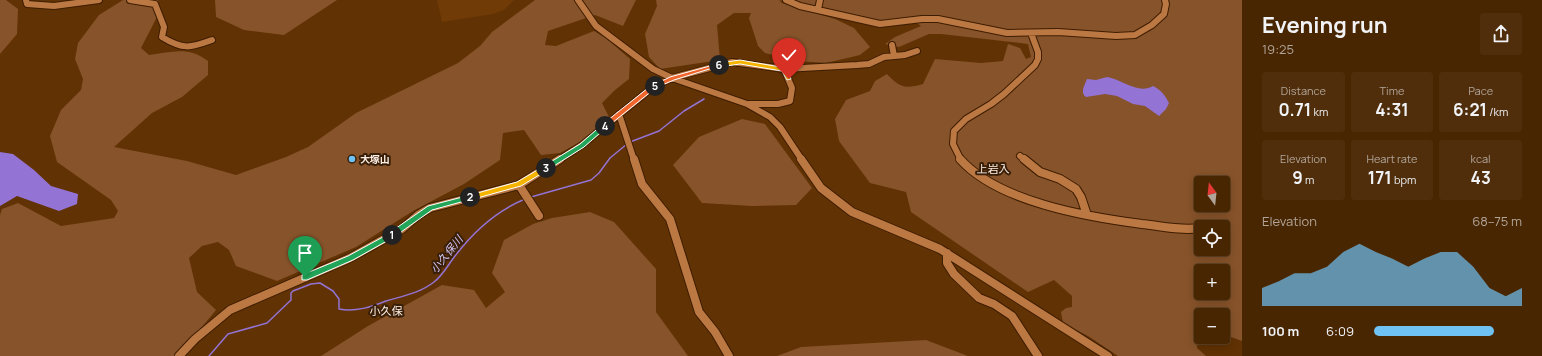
<!DOCTYPE html>
<html lang="en">
<head>
<meta charset="utf-8">
<style>
	body { margin:0; font-family:Manrope,"Noto Sans JP",sans-serif; background:#502e0c; color:#f1f3f6; height:100vh; display:flex; flex-direction:column; font-size:15px; white-space:nowrap }
	* { box-sizing:border-box; margin:0 }
	p { font-size:13px; color:#b1a599 }
	.icon { flex:none; width:22px; height:22px; fill:none; stroke:currentColor; stroke-width:2; stroke-linecap:round; stroke-linejoin:round }
	.map { position:relative; flex:1; overflow:hidden }
	.details { display:flex; flex-direction:column; background:#492602; width:300px }
	.details>* { flex:none }
	.needle { width:26px; rotate:345deg }
	.buttons { position:absolute; left:1194px; top:176px; display:grid; gap:8px }
	.buttons a { display:grid; place-items:center; width:36px; height:36px; border-radius:4px; background:#492602; box-shadow:0 2px 10px #0003,0 0 0 1px #614324; font-size:20px }
	.pin { position:absolute; display:grid; place-items:center; width:34px; height:34px; color:#fff; margin:-41px -17px; border-radius:50% 50% 50% 0; rotate:-45deg; box-shadow:0 0 4px #0007 }
	.pin .icon { rotate:45deg }
	.km { position:absolute; width:20px; height:20px; margin:-10px; border-radius:50%; background:#222; color:#fff; font-size:11px; line-height:20px; text-align:center }
	.round { display:grid; place-items:center; flex:none; width:42px; height:42px; border-radius:4px; background:#502e0c }
	.head { display:flex; align-items:center; justify-content:space-between; height:68px; padding:0 20px }
	h1 { font-size:22px; font-weight:700; line-height:30px }
	.metrics { display:grid; grid-template-columns:repeat(3,1fr); gap:6px; height:68px; padding:4px 20px }
	.metrics div { display:grid; align-content:center; border-radius:4px; background:#502e0c; text-align:center }
	.metrics b { font-size:17px; font-weight:700 }
	.metrics small { font-size:11px; font-weight:400 }
	.metrics p { font-size:11px }
	.chart { height:112px; padding:8px 20px }
	.chart p { display:flex; justify-content:space-between }
	.chart svg { width:100%; height:72px; margin-top:4px; fill:#6fc2f4; opacity:.7 }
	ul { padding:0 20px; list-style:none; font-size:13px }
	li { display:grid; grid-template-columns:64px 48px 1fr; align-items:center; height:30px }
	li i { height:10px; border-radius:5px; background:#6fc2f4 }
	main { display:flex; flex:1; min-height:0 }
	.map>svg:first-child { display:block }
	.built { fill:#703b06 }
	.green { fill:#87532a; fill-rule:evenodd }
	.water { fill:#9373d4 }
	.lines { fill:none; stroke-linecap:round; stroke-linejoin:round }
	.stream { stroke:#9373d4; stroke-width:1.5 }
	.minor-far1-casing { stroke:#3e1d00; stroke-width:8 }
	.minor-casing { stroke:#3e1d00; stroke-width:10 }
	.minor-far1 { stroke:#bb7843; stroke-width:6 }
	.minor { stroke:#bb7843; stroke-width:8 }
	.split-1 { fill:#22a559; stroke:#fff }
	.split-2 { fill:#22a559; stroke:#fff }
	.split-3 { fill:#f5b400; stroke:#fff }
	.split-4 { fill:#22a559; stroke:#fff }
	.split-5 { fill:#f0652b; stroke:#fff }
	.split-6 { fill:#f0652b; stroke:#fff }
	.split-7 { fill:#f5b400; stroke:#fff }
	.poi-dot { fill:#6fc2f4; stroke:#3a1f08; stroke-width:1.5 }
	.labels { text-anchor:middle; dominant-baseline:central; stroke-width:4; stroke-linejoin:round; paint-order:stroke }
	.poi-label { font-size:10px; font-weight:bold; fill:#feefe4; stroke:#3a1f08; text-anchor:start }
	.neighbourhood-label { font-size:11px; fill:#feefe4; stroke:#3a1f08 }
	.water-label { font-size:11px; font-style:italic; fill:#d5c8f9; stroke:#3a1f08 }
</style>
</head>
<body>
<main>
<div class="map">
<svg width="1242" height="356" viewBox="0 0 1242 356">
	<rect width="100%" height="100%" fill="#613203"/>
	<path class="built" d="M437,0h77l-10,10 -11,4 -51,8z"/>
	<path class="green" d="M0,0h6l12,9 -1,25 -17,20z
		M123,0h35l1,13 -18,35 8,7c23,-3 39,-9 59,6v14l-26,22 -30,16 -38,34 73,14 49,14 50,-18 22,-10 48,-34 102,-50 22,-17 12,-14 43,-32h101l-13,26 -28,-11 -47,16 -3,14 11,1 38,-15 13,8 23,20 -1,20 -14,11 -13,13 7,14 -27,24 -22,12 -19,2 -17,-25 -21,3 -3,27 -36,24 -51,27 -57,36 -79,34 -41,-15 -7,-16 -11,-8 -16,4 -13,12 8,34 19,18 -38,46h-178v-141l2,-6 16,-6 43,23 53,-8 4,-7 -7,-11 -54,-38 -7,-26 11,-26 20,-20 2,-11 -8,-20 3,-16 21,-28z
		M215,0h122l-53,35 -40,-5 -28,-13z
		M656,0h586v341l-19,-7v-19h-22v12c-6,6 -4,14 -4,21l9,8h-88l-30,-20 -25,-13 -2,-11 5,-4 6,-1v-11l-18,-16 -26,12 -117,-80 -5,-20 -36,-9 -31,-42 -4,-22 11,-19 24,-9 5,-10 12,-7c13,14 18,15 36,10l12,-25 46,4 22,-2 5,-17 12,4 6,11 5,-2 -3,-13 -87,-10h-12l-30,13 -14,-3 10,-7 26,-11 -4,-3 -31,3 -34,-5 -73,-21 3,3 53,16 19,9 16,19 -10,8 -34,8 -28,-2 -33,-8 -7,-7 -9,-28 2,-5h-17l-17,12 3,35 -60,9 -11,-12 -4,-23 12,-28zM1201,183h22v22h-22zM1201,227h22v22h-22zM1201,271h22v22h-22z
		M742,119l23,5 47,64 -16,17 -44,1 -50,-3 -29,-38 26,-28z
		M590,212l24,10 42,47v43l32,44h-367l47,-30 74,-41 32,5 12,18 19,-16 -13,-19 12,-33 29,-16 19,-6z
		M926,340l42,16h-191l24,-9z"/>
	<path class="water" d="M1107,77c15,2 31,18 46,9 8,4 12,9 16,17l-3,6 -7,7 -14,-10 -12,-2 -16,-8 -12,-2 -19,3c-6,-4 -2,-11 1,-18l9,1z
		M0,152l13,2 21,16 17,16 27,8 -1,10 -18,7 -42,-15 -17,10z"/>
	<g class="lines">
		<path class="stream" d="M630,142l29,-11 25,-20 20,-12
			M531,197l60,-17 8,-7 11,-15 17,-14
			M209,356l19,-22 39,-11 24,-23v-7l2,-2 18,-7 9,-1 13,8 6,8v10c17,3 32,-2 47,-8 17,-5 34,-8 48,-19 9,-7 14,-17 21,-26 19,-25 41,-45 70,-57"/>
		<defs>
			<path id="minor-far1" d="M26,0l1,4 27,2 45,-6
				M130,0l25,4 9,23 -2,10c21,13 28,11 50,3
				M578,0l18,26 57,43 19,9 75,26 23,13 10,10 22,33
				M786,0l14,6 80,18 42,-5h16l69,14 51,-1 58,4 19,-1 17,-10 12,-11 2,-10 -1,-4
				M818,10l2,-10
				M892,45l2,11
				M749,104h29l12,-3 2,-13 -8,-19
				M619,114l15,46
				M1020,156l5,4
				M559,160l23,-15 71,-58 19,-9 60,-16 52,7 73,-4 12,-1 15,-7 21,-2 12,-4
				M961,160l-8,-16 1,-13 12,-12 25,-15 13,-10 31,-29 3,-6v-7l-7,-19"/>
			<path id="minor" d="M634,159l8,25 28,35 29,93 16,20 14,24
				M801,159l20,29 31,24 88,37 168,107
				M960,159c38,43 128,58 182,65 19,2 39,7 58,4
				M1024,159l16,13 20,7 16,10 5,8 6,18
				M519,185l20,31
				M947,253v10l7,11 25,24 15,6 18,12 26,40
				M179,356l16,-17 35,-29 120,-52 52,-29 16,-14 12,-7 89,-23 41,-26"/>
		</defs>
		<use href="#minor-far1" class="minor-far1-casing"/>
		<use href="#minor" class="minor-casing"/>
		<use href="#minor-far1" class="minor-far1"/>
		<use href="#minor" class="minor"/>
	</g>
	<path class="split-1" d="M392,232l3,3 -1,2 -41,23 -46,20h-5v-5l46,-19z"/>
	<path class="split-2" d="M470,195h2v4l-40,11 -38,27h-5v-4l39,-27z"/>
	<path class="split-3" d="M546,165l3,1v3l-28,17 -51,14 -3,-3 3,-2 47,-13z"/>
	<path class="split-4" d="M603,124h4l1,2 -24,21 -35,22h-5v-3l36,-22z"/>
	<path class="split-5" d="M653,84l5,2 -51,41h-4v-3z"/>
	<path class="split-6" d="M717,64l5,1 -48,15 -17,7 -5,-1 18,-9z"/>
	<path class="split-7" d="M740,60l46,8 5,11 -4,1 -5,-9 -42,-7 -21,3 -3,-2 3,-2z"/>
	<circle class="poi-dot" cx="352" cy="159" r="4"/>
	<g class="labels">
		<g class="poi-label">
			<text x="360" y="159">大塚山</text>
		</g>
		<g class="neighbourhood-label">
			<text x="993" y="168">上岩入</text>
			<text x="386" y="310">小久保</text>
		</g>
		<g class="water-label">
			<text transform="translate(446 254) rotate(-51)">小久保川</text>
		</g>
	</g>
</svg>
<div class="buttons">
<a><svg class="needle" viewBox="-14 -14 28 28"><path d="M0-13l5 13h-10z" fill="#e53935"/><path d="M0 13l5-13h-10z" fill="#b1a599"/></svg></a>
<a><svg class="icon" aria-label="locate" viewBox="0 0 24 24"><circle cx="12" cy="12" r="6"/><path d="M12 2v4M12 18v4M2 12h4M18 12h4"/></svg></a>
<a>+</a>
<a>−</a>
</div>
<div class="pin" style="left:305px;top:277px;background:#1e9e55"><svg class="icon" aria-label="arrive" viewBox="0 0 24 24"><path d="M6 21V4h12l-3 4 3 4H6"/></svg></div>
<div class="pin" style="left:789px;top:79px;background:#d93025"><svg class="icon" aria-label="check" viewBox="0 0 24 24"><path d="M5 12l5 5 9-10"/></svg></div>
<b class="km" style="left:392px;top:235px">1</b>
<b class="km" style="left:470px;top:197px">2</b>
<b class="km" style="left:546px;top:168px">3</b>
<b class="km" style="left:605px;top:126px">4</b>
<b class="km" style="left:655px;top:86px">5</b>
<b class="km" style="left:719px;top:65px">6</b>
</div>
<section class="details">
<div class="head"><div><h1>Evening run</h1><p>19:25</p></div><a class="round"><svg class="icon" aria-label="share" viewBox="0 0 24 24"><path d="M12 15V3M7 8l5-5 5 5M5 13v7h14v-7"/></svg></a></div>
<div class="metrics">
<div><p>Distance</p><b>0.71<small> km</small></b></div>
<div><p>Time</p><b>4:31</b></div>
<div><p>Pace</p><b>6:21<small> /km</small></b></div>
</div>
<div class="metrics">
<div><p>Elevation</p><b>9<small> m</small></b></div>
<div><p>Heart rate</p><b>171<small> bpm</small></b></div>
<div><p>kcal</p><b>43</b></div>
</div>
<div class="chart"><p><span>Elevation</span>68–75 m</p>
<svg viewBox="0 0 160 44" preserveAspectRatio="none"><path d="M0 44V33L10 29L20 24L30 24L40 20L50 11L60 6L70 11L80 15L90 20L100 15L110 11L120 11L130 20L140 33L150 38L160 33V44z"/></svg>
</div>
<ul>
<li><b>100 m</b>6:09<i style="width:81%"></i></li>
</ul>
</section>
</main>
</body>
</html>
